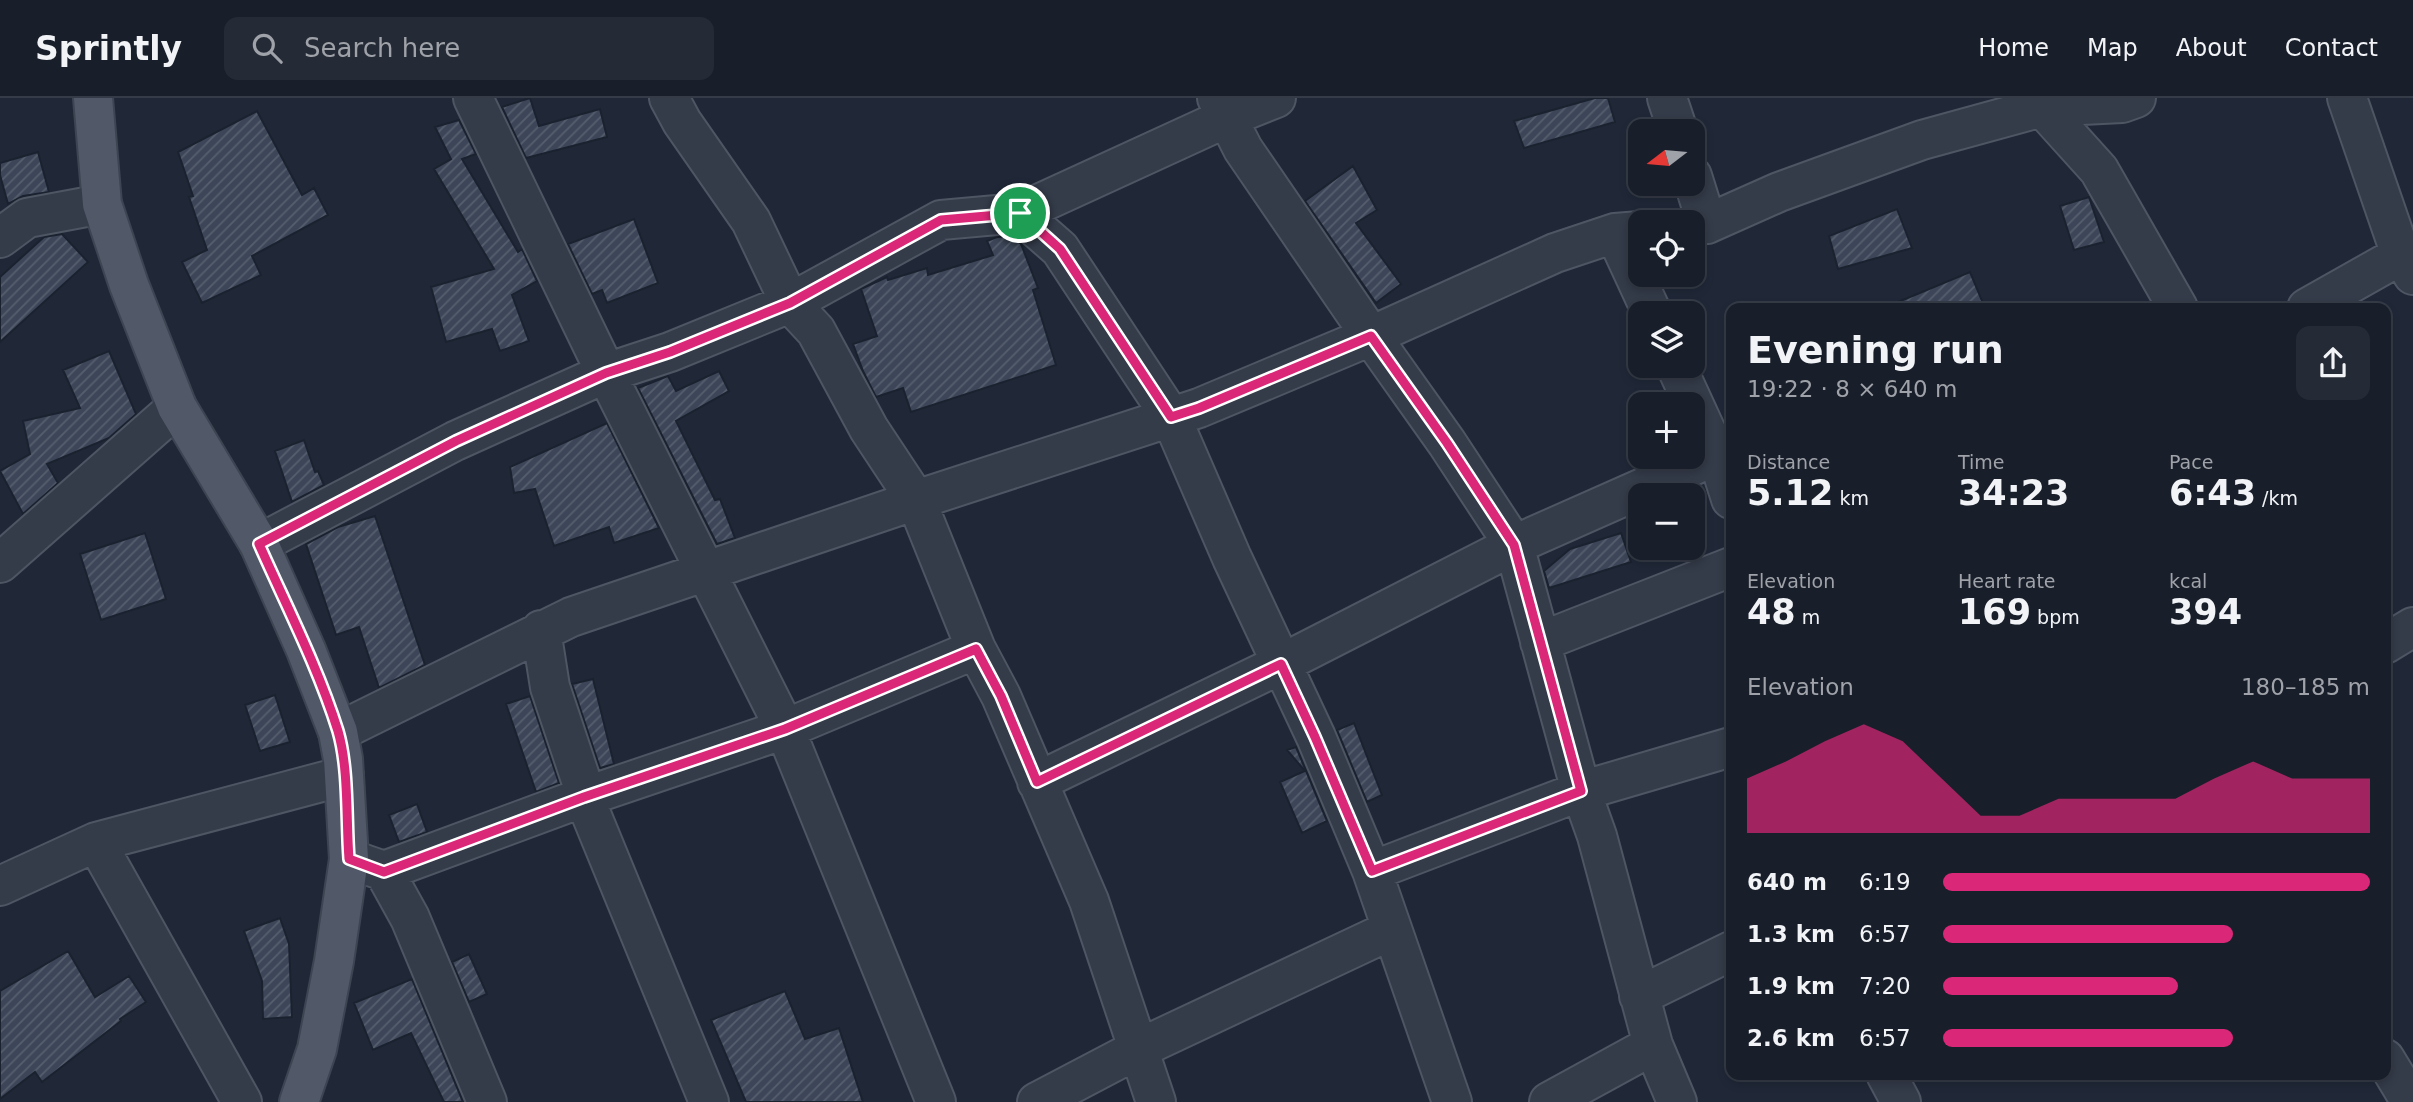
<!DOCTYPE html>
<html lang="en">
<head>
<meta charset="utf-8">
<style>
	body { margin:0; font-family:"DejaVu Sans",sans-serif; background:#252b36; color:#f1f3f6; height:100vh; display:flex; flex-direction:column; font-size:26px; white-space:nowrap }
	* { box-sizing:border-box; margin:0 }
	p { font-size:23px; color:#9fa2a8 }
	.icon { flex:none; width:38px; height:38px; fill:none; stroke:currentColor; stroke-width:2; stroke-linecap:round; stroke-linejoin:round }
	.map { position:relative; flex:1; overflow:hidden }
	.drawer { position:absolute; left:1726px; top:205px; width:665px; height:777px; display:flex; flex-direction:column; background:#181e2a; border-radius:14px; box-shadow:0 4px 10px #0003,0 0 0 2px #363c47 }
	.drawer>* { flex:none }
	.needle { width:46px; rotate:254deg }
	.fabs { position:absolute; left:1628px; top:21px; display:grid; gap:14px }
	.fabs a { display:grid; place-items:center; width:77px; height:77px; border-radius:14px; background:#181e2a; box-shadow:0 4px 10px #0003,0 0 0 2px #363c47; font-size:35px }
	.pin { position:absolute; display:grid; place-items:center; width:60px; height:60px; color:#fff; margin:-30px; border:4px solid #fff; border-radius:50%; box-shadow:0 2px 7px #0007 }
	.round { display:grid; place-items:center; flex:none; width:74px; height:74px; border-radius:14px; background:#252b36 }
	.overview { display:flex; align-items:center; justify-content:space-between; height:119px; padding:0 21px }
	h1 { font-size:38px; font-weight:700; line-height:52px }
	.figures { display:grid; grid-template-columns:repeat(3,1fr); gap:10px; height:119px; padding:7px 21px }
	.figures div { display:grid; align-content:center }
	.figures b { font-size:35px; font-weight:700 }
	.figures small { font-size:19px; font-weight:400 }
	.figures p { font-size:19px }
	.chart { height:196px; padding:14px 21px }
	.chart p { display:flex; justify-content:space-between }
	.chart svg { width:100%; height:126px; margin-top:7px; fill:#db2777; opacity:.7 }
	ul { padding:0 21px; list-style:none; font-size:23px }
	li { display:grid; grid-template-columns:112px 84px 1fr; align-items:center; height:52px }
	li i { height:18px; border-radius:9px; background:#db2777 }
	header { display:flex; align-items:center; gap:42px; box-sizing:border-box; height:98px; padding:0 35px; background:#181e2a; border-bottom:2px solid #363c47 }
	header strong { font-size:33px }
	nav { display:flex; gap:38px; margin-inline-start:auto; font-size:24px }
	.search { width:490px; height:63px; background:#252b36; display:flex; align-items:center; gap:18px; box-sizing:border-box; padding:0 24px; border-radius:14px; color:#9fa2a8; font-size:26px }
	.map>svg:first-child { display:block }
	.building { fill:url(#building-hatch); stroke:#1b222f; stroke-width:2 }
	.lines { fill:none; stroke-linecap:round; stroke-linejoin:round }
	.minor-casing { stroke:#4e5563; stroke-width:42 }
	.major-casing { stroke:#3d4452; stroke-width:42 }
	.minor { stroke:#343b49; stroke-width:38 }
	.major { stroke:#515969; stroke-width:38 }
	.route-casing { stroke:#fff; stroke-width:14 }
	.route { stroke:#db2777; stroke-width:9 }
</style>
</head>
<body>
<header>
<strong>Sprintly</strong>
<div class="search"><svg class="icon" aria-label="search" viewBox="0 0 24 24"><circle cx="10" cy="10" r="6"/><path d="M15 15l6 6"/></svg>Search here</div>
<nav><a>Home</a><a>Map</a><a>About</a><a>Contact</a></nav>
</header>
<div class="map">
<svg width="2413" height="1004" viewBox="0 0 2413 1004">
	<defs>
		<pattern id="building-hatch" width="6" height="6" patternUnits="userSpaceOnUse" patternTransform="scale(1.75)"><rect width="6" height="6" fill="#3c4658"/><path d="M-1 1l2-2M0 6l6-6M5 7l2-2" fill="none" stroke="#565e6e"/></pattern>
	</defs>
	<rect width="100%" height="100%" fill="#202838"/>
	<path class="building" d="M530,0l9,28 61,-17 7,28 -81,21 -24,-51z
		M1595,0h13l7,24 -91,26 -10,-27z
		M257,13l45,84 12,-7 14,27 -76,41 9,19 -59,28 -20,-41 25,-12 -18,-53 4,-1 -15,-44z
		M459,22l17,34 -14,5 56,93 4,-3 15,32 -25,14 17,46 -29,10 -8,-22 -46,13 -15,-55 63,-18 -60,-100 17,-10 -16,-32z
		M38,54l11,40 -26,4 -15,8 -8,-29v-12z
		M1353,68l24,44 -21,13 45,61 -25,19 -71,-102z
		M2089,99l15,45 -30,8 -14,-44z
		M1897,111l15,39 -74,21 -9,-33z
		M634,121l24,64 -51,20 -5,-13 -10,4 -24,-50z
		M62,136l26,28 -88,80v-65l44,-40z
		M1012,138l9,8 17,44 -5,2 23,75 -145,47 -8,-24 -27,9 -13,-26 -10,-27 24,-8 -16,-47 26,-12 1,3 39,-12 1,7 65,-20 -6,-14 10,-4z
		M1970,174l15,36h-99v-1z
		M109,253l27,63 -27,24 -62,26 11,19 -35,31 -23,-43 30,-17 -7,-33 57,-13 -17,-38z
		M719,273l10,20 -53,30 39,79 5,-1 15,39 -18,6 -79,-156 30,-12 8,15z
		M607,325l52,105 -45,15 -5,-16 -55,19 -19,-57 -21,4 -4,-26z
		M304,342l11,32 3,-1 6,14 -32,17 -17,-51z
		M375,418l50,149 -46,23 -20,-61 -23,8 -30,-91 32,-17z
		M145,435l21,66 -65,21 -21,-66z
		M1621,435l10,29 -82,26 -5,-17 26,-22z
		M593,581l21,85 -14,4 -28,-84z
		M275,597l15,47 -30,9 -15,-46z
		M530,598l29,87 -23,9 -30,-88z
		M1354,625l28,72 -15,7 -30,-72z
		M1296,649l31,74 -25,12 -22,-51 25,-11 -18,-21z
		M417,706l10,28 -28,10 -10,-27z
		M280,820l9,26 3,73 -29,2 -1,-38 -18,-50z
		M68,853l27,46 34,-21 17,26 -26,17 1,2 -79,61 -7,-10 -35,27v-108z
		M469,856l18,40 -18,8 -17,-40z
		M412,881l51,123h-19l-33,-69 -38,17 -19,-47z
		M785,893l20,48 34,-11 24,74h-117l-35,-82z"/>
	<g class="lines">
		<defs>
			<path id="minor" d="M473,0l133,275 179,356 151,373
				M669,0l13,24 69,99 39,82 26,28 53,98 47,71 60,149 25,47 88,205 67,201
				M1217,0l26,51 128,187 76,107 67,102 67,246 16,45 56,209 24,57
				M1667,0l11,33
				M2034,0l65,72 79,138
				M2347,0l54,157 12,20
				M1692,78l15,48
				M1019,115l41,36 111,168 61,141 84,179 56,134 80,231
				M1692,127l15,-1 72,-32 143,-52 120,-33 80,-4 14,-5
				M1615,135l37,80
				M0,140l27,-20 75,-14
				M2307,210l94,-53
				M1676,268l41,89 14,44
				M259,446l196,-103 151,-68 64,-21 120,-49 151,-83 78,-7 207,-95 50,-20
				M0,465l177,-156
				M541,532l9,57 32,96 2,14 125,305
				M1540,544l191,-75
				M2385,546l28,-17
				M338,634l233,-115 345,-117 283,-92 172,-72 184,-83 60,-20 25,-2
				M1037,684l244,-118 233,-119 203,-90
				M96,744l146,260
				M361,765l23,8 26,47 77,184
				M384,773l200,-74 201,-68 191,-80
				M1372,773l209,-80 150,-44
				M0,788l96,-44 248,-66
				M1639,898l92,-45
				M2385,961l26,43
				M1886,976l15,28
				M1037,1004l101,-53 253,-119
				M1549,1004l104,-57"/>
			<path id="major" d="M93,0l9,106 27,81 48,122 82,137 47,106 32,82 5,27 6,100 -15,102 -17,88 -18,53"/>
		</defs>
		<use href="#minor" class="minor-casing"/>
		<use href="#major" class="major-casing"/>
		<use href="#minor" class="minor"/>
		<use href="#major" class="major"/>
	</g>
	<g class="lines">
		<defs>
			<path id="route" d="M1020,115l40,36 111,168 28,-9 172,-72 76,107 67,102 67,246 -209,80 -57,-134 -34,-73 -244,118 -36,-86 -25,-47 -191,80 -201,68 -200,75 -35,-13c-3,-40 0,-90 -11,-128 -20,-64 -52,-126 -79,-187l197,-103 150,-68 64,-21 120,-49 151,-83z"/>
		</defs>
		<use href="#route" class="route-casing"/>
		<use href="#route" class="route"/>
	</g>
</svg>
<div class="fabs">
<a><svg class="needle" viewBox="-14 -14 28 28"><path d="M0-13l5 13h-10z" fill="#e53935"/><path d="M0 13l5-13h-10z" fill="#9fa2a8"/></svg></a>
<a><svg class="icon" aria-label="locate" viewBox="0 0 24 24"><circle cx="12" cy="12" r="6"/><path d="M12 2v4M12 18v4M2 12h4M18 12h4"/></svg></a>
<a><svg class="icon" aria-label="layers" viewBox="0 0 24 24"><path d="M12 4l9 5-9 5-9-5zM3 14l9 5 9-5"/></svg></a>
<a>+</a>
<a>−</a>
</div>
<div class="pin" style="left:1020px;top:115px;background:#1e9e55"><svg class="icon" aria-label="arrive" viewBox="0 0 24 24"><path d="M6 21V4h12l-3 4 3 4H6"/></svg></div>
<section class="drawer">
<div class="overview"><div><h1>Evening run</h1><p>19:22 · 8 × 640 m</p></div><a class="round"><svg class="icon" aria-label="share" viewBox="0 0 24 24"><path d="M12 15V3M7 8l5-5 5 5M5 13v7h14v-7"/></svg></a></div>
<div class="figures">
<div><p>Distance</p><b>5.12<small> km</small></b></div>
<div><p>Time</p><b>34:23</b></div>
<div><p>Pace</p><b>6:43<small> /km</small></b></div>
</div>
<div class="figures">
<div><p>Elevation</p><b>48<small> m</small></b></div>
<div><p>Heart rate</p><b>169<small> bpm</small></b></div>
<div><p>kcal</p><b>394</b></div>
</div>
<div class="chart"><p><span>Elevation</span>180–185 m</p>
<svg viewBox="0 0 160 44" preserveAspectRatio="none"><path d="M0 44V25L10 19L20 12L30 6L40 12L50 25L60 38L70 38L80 32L90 32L100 32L110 32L120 25L130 19L140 25L150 25L160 25V44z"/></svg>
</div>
<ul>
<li><b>640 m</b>6:19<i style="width:100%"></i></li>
<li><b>1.3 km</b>6:57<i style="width:68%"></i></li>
<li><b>1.9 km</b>7:20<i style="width:55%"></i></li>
<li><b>2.6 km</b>6:57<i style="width:68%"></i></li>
</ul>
</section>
</div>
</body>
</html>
